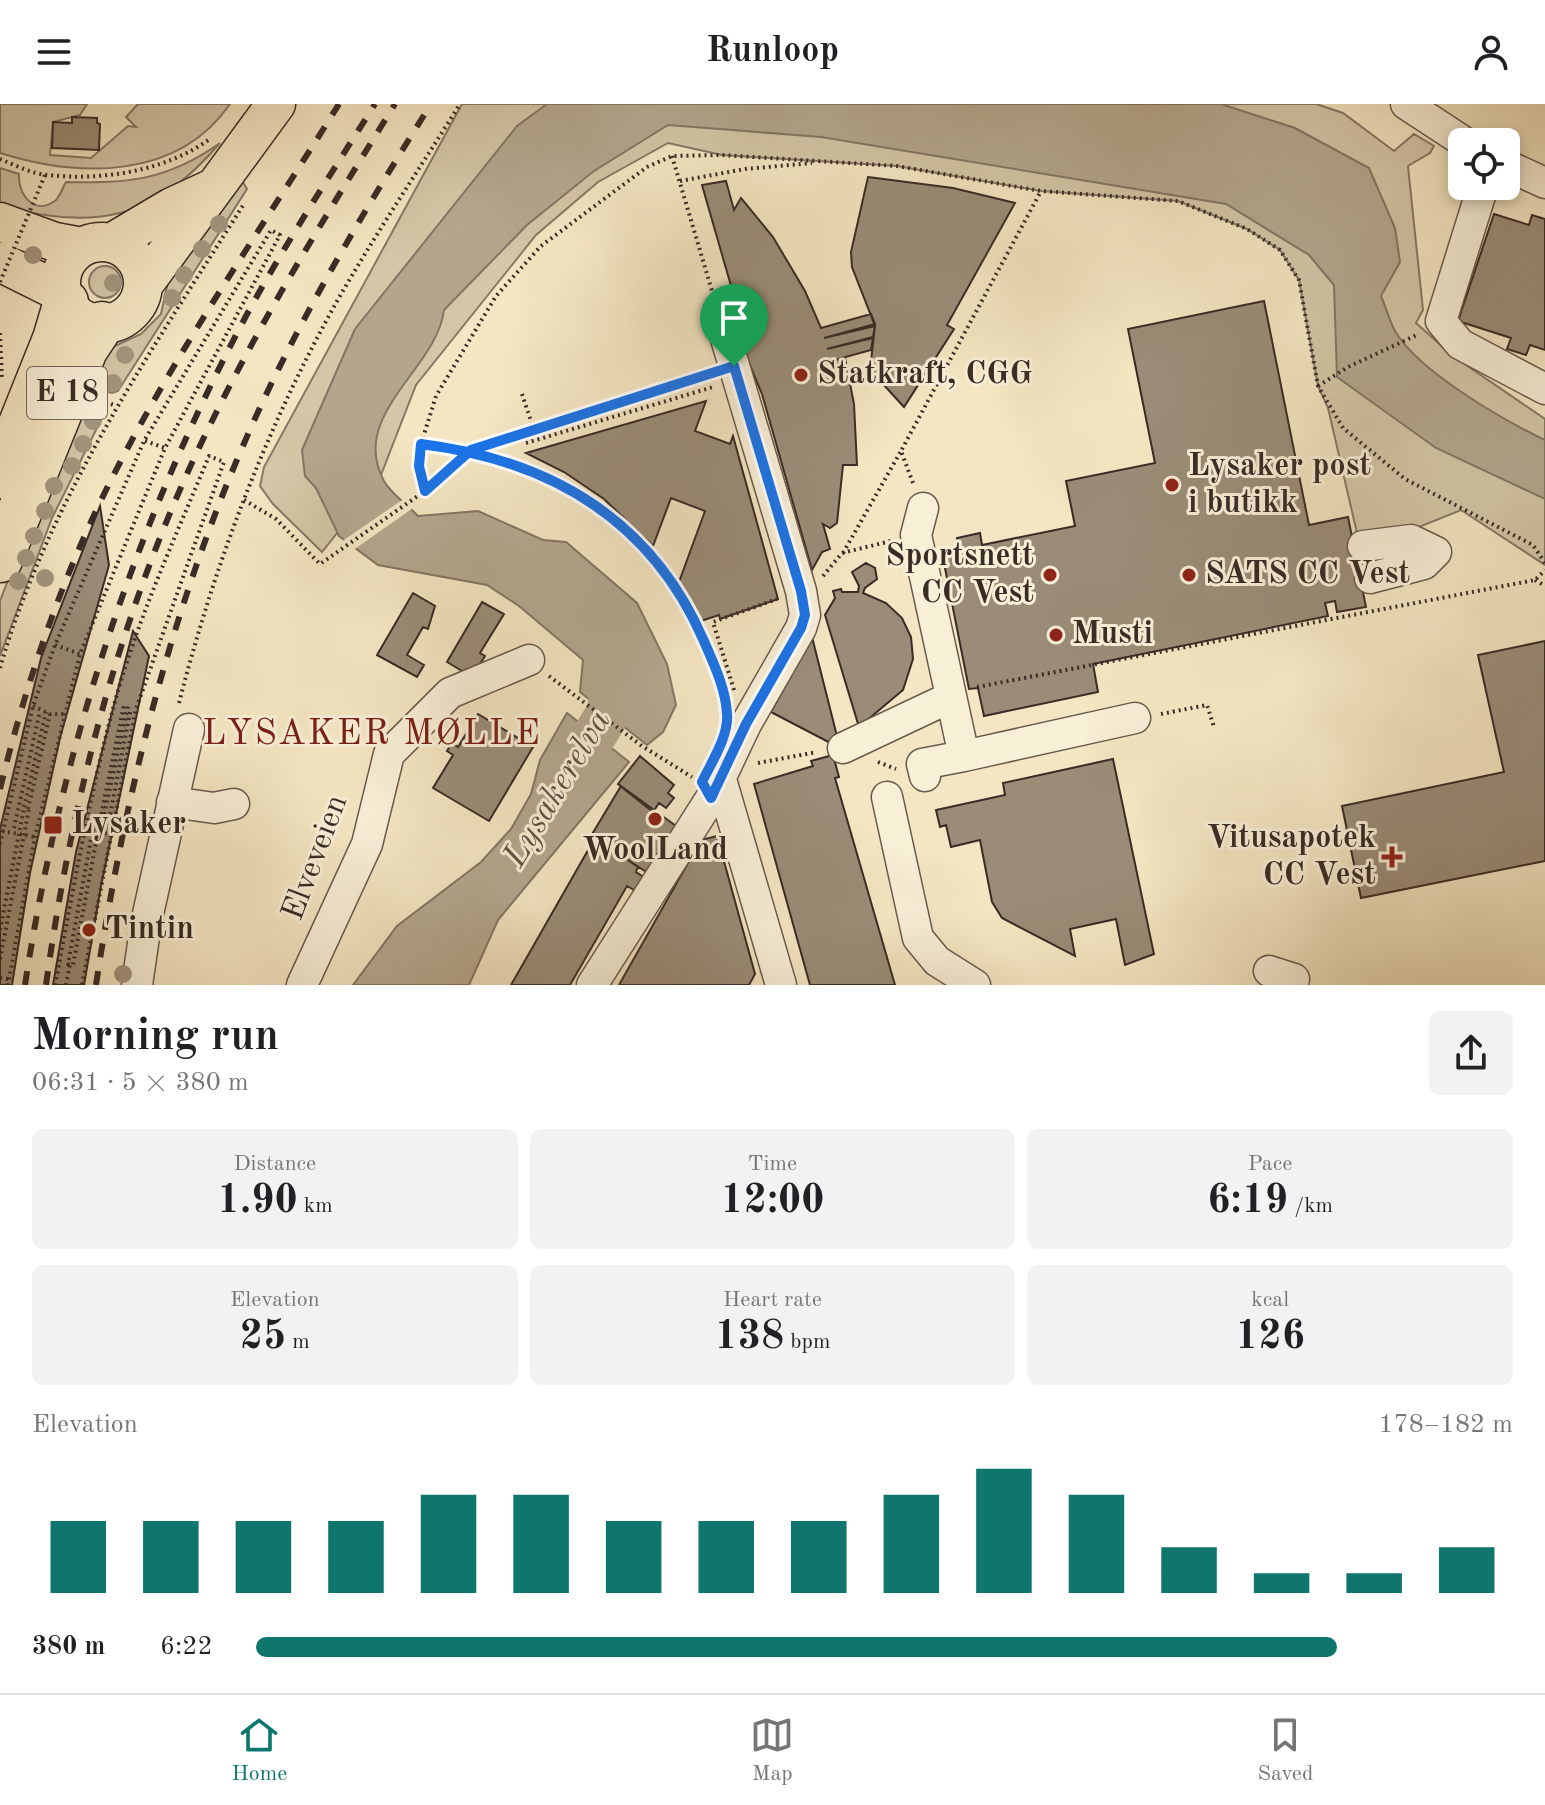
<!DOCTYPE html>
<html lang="en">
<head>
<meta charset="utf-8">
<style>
	body { margin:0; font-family:"Old Standard TT",serif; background:#f2f2f2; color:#202124; height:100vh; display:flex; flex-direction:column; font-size:30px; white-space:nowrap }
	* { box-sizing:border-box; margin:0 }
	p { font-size:26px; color:#757577 }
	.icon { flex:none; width:44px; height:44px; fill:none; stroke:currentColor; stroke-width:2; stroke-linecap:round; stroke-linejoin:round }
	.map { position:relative; height:881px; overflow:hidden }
	.details { display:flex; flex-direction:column; background:#fff; flex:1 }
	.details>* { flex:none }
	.controls { position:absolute; left:1448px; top:24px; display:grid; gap:16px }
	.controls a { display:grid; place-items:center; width:72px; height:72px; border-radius:12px; background:#fff; box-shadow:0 4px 12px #0003; font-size:40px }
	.pin { position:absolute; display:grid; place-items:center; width:68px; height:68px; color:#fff; margin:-82px -34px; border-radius:50% 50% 50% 0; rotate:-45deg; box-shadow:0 0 8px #0007 }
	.pin .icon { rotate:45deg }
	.round { display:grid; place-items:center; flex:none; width:84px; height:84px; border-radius:12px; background:#f2f2f2 }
	.summary { display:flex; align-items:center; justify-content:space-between; height:136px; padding:0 32px }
	h1 { font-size:44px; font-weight:700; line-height:60px }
	.figures { display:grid; grid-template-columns:repeat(3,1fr); gap:12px; height:136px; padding:8px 32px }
	.figures div { display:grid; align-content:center; border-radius:12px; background:#f2f2f2; text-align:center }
	.figures b { font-size:40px; font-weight:700 }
	.figures small { font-size:22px; font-weight:400 }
	.figures p { font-size:22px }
	.chart { height:224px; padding:16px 32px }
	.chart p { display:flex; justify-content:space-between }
	.chart svg { width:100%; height:144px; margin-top:8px; stroke:#0f766e; stroke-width:6 }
	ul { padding:0 32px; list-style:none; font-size:26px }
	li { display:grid; grid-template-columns:128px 96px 1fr; align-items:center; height:60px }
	li i { height:20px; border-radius:10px; background:#0f766e }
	header { display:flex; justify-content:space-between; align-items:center; height:104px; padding:0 32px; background:#fff; font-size:36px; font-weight:700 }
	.dock { display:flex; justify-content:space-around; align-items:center; height:112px; border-top:2px solid #e0e0e0; background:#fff; font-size:22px; color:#757577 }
	.dock a { display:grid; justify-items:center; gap:4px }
	.dock .active { color:#0f766e }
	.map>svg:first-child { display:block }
	.green { fill:#d4c6a7; stroke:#867866; stroke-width:2 }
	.water { fill:#b4a68d; stroke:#837564; stroke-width:2 }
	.pier { fill:#f4e6c2 }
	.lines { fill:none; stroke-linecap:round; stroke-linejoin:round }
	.river { stroke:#b4a68d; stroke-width:44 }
	.building { fill:#9a8c77; stroke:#392b26; stroke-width:2 }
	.minor-casing { stroke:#685a4d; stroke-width:33 }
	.major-casing { stroke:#392b26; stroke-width:41 }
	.highway-casing { stroke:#392b26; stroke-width:47 }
	.path { stroke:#392b26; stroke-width:4; stroke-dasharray:2 4; stroke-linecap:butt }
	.minor { stroke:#f8efd7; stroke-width:30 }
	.major { stroke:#f4e6c2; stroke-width:38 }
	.highway { stroke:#f4e6c2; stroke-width:44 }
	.rail { stroke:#392b26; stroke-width:6; stroke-dasharray:14 14; stroke-linecap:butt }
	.path-bridge { stroke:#392b26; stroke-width:4; stroke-dasharray:2 4; stroke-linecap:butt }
	.tree { fill:#a3957e }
	.route-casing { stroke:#fff; stroke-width:16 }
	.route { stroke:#1a73e8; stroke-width:10 }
	.poi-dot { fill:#8f2418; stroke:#f8efd7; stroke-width:3 }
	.labels { text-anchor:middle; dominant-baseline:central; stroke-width:6; stroke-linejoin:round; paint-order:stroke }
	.shield { fill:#f8efd7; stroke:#72665b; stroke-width:2 }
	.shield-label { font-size:30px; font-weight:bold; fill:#392b26 }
	.poi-label { font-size:32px; font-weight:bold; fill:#392b26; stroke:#f8efd7; text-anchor:start }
	.street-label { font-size:32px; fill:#392b26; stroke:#f8efd7 }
	.water-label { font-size:34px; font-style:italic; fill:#5e5045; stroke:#f8efd7 }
	.quarter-label { font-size:36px; letter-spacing:2px; fill:#7a1f14; stroke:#f8efd7 }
</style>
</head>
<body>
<header><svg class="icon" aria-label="menu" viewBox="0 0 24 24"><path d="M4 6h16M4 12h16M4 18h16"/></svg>Runloop<svg class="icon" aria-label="person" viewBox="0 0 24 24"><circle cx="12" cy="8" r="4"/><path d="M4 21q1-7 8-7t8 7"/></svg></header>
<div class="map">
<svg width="1545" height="881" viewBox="0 0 1545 881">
	<rect width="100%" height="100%" fill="#f4e6c2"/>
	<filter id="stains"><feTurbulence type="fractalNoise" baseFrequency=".0025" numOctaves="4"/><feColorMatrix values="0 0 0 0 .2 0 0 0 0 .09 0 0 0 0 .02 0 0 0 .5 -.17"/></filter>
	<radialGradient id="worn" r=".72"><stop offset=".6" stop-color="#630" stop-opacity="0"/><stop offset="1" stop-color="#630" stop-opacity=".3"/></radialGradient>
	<path class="green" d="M0,0h87l-7,11 -27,7 -3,33 41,3 37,-32 8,1 -10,-10 12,-13h92c-52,76 -151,74 -230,49z
		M462,0h854l27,9 51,38 20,-17 20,12 -4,7 -22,13 15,144 -7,13 37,33 92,63v146l-84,-55 -47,19 -57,4 -29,-125 -10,-22 -19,-106 -19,-30 -33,-21 -69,-28 -137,-10 -144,-25 -175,-11 -54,-12 -70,39 -62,53 -120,150 -37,95 -57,72 -49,-48 -13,-18 4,-19z
		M220,39c-67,78 -124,87 -220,63v-38l19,6c-2,20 16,43 37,26 4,-4 7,-13 10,-18 61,2 102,-2 154,-39z
		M243,78l4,7 -129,202 -6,2 -27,-8 17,-33 39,-18 20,-20 9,-42 26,-37z
		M89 178a16 16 0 1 1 32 0a16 16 0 1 1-32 0Z
		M78,296l22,8 1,12 -49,98 -52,138v-55z"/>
	<path class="water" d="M547,0h674l74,24 74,40 26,60 5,34 -19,34c5,11 8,24 14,35 23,40 108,89 150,109v59l-109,-51 -99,-71 -3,-92 -25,-30 -83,-51 -405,-67 -153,-12 -74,46 -67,54 -83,85c-7,59 -96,105 -60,171 7,13 24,24 34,35l60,-5 65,29 23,2 71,61 30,61 9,41 -13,27 -16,13 -67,-53 3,-32 -64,-54 -32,-21 -109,-20 -39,-29 -23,-48 -11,-12 -3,-26 53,-121 162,-203z
		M567,609l62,49 -131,158 -29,65h-116l44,-59 84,-64 30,-33 20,-35 9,-34z"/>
	<path class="pier" d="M405,394l8,10 -61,43 -11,-9z"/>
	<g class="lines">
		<path class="river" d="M564,681l46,-75 2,-54"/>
	</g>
	<path class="building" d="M72,13l25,1v5l3,1 -1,26 -47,-2 1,-26 19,1z
		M868,73l85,11 62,15 -68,122 7,4 -50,78 -34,-37 5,-44 -23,-59 -1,-15z
		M726,77l8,29 7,-12 32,39 32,54 16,37 50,-14 4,10 -51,14 51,-12 -2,11 -46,12 46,-11 -2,12 -40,11 14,-3 9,46 3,61h-14l-6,58 -7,5 -7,-4 7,25 -8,3 -10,18 -50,-176 -20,-48 6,-1 -46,-160z
		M1494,110l35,11 3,-10 13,4v131l-15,-5 -4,10 -19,-6 4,-11 -53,-17z
		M1264,197l45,224 39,-8 18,90 -29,5 -2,-11 -10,2 3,13 -235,48 5,28 -114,24 -6,-28 -9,1 -27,-136 17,-4 -2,-11 23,-5 2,12 93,-19 -9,-45 89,-18 -27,-134z
		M706,297l-11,30 35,13 3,-8 45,163 -58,20 -1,-4 -18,6 -22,-39 26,-71 -34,-13 -18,48 -49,-47 -40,-27 -38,-19z
		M100,402l9,59 -49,173 -30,135 -18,112h-12v-156l41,-171z
		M866,459l9,5 2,11 -12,9 -2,5 23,10 16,15 9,19 2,22 -10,31 -44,37 -34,-112 10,-17 -2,-7 8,-2 1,3h16l1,-6 -7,-14z
		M413,489l22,13 -7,23 -5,-2 -16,28 17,10 -7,12 -40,-22z
		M482,498l22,12 -24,39 5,3 -13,21 -25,-15z
		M133,527l16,25 -48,230 -17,99h-31l23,-133z
		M812,533l28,111 -69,-36z
		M1545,537v220l-184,37 -19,-92 162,-34 -26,-117z
		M478,610l55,33 -44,74 -56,-33 20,-33 -6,-4 5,-8 6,4z
		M833,651l6,22 -4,1 60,207h-85l-56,-201 59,-18 -2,-5z
		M640,652l34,29 -6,8 6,5 -8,10 -7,-5 -6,9 -35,-28z
		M1113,655l41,195 -29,11 -9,-46 -46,10 5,27 -73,-38 -10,-16 -12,-62 -29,7 -5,-22 -6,2 -4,-17 69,-15 -2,-12z
		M621,682l55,40 -28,47 -57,-37z
		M717,732l38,138 -6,11h-130l82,-145z
		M595,734l43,29 -2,5 11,7 -8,14 -12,-7 -57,99h-59z"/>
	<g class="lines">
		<defs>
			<path id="minor" d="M1406,0l58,38
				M1506,61l39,18
				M1483,82l-42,135 19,23 85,45
				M923,404l-7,27 48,221 171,-38
				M1363,442l48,-6 25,12 -12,12 -54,14
				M843,644l108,-51
				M720,672l61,209
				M925,672l-3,-12 42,-8
				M887,693l31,141 19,23 38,24
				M172,698l42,6 20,-4
				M1269,867l25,8
				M137,881l9,-62 43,-194
				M302,881l65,-141 22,-90 61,-61 79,-33
				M592,881l119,-187 35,-74 55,-96 4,-13 -4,-24 -77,-259"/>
			<path id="major" d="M0,118l55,20 27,5
				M61 179a41 41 0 1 1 82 0a41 41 0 1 1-82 0Z
				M113,138l59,-35 39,-18
				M0,158l62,31
				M144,180l132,-180"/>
			<path id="highway" d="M0,372l55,-137 11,-37
				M0,456l85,-210 17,-26"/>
		</defs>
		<use href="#minor" class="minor-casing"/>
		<use href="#major" class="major-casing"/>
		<use href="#highway" class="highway-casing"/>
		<path class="path" d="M672,52l45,152
			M0,55c15,6 32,15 48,16 54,6 119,-4 163,-37
			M680,77l65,-12 67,-6
			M0,229l2,45
			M1318,282l30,-19 71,-33
			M522,290l12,36
			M100,295l16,7
			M145,337l20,7
			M526,339l187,-56
			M422,340c158,21 265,103 303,261
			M913,379l-12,-32 140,-260
			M425,387l-6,-25 2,-22 15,-48 60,-100 45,-50 106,-79 25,-11 50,-1 175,11 144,25 137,10 69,28 33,21 19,30 19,106 25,42 62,51 128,66 12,18
			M244,396l32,19 44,45 105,-73 46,-41 239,-76
			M843,449l58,-102
			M823,472l19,-23 49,-12
			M1535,476l10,6
			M55,541l25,9
			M0,564c49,-169 151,-317 244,-464
			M549,572l93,70 50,31
			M977,583l558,-107 10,-10
			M734,586l-21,-68 64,-23
			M179,599c36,-141 89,-280 161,-407 38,-66 80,-128 120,-192
			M33,602l17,8h14
			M1161,610l46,-9 7,22
			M878,658l18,7
			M758,659l59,-11
			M24,703l22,-95
			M28,705l22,-95
			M100,716l24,-115
			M103,716l25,-114
			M109,716l22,-112
			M14,724l26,-117
			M93,724l-25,136 5,1 24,-128
			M2,727l33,6
			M93,727l17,3
			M0,740l33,-138 22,-61 89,-204 127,-211 9,5 -115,213 -85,206 -45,183 -27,148
			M0,826l24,-122
			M0,855l29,-150
			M0,874l8,1
			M55,881c18,-93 34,-188 59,-280 23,-85 61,-167 95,-249l15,6 -88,247 -54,276
			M66,881l4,-21"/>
		<use href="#minor" class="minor"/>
		<use href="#major" class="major"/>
		<use href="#highway" class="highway"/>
		<path class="rail" d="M0,685c26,-106 61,-209 110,-307 66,-131 152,-254 229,-378
			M25,881c36,-236 109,-458 221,-669 39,-72 85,-142 129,-212
			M46,881c27,-197 80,-394 170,-572 53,-107 116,-207 179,-309
			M96,881c32,-212 86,-420 181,-613 46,-93 99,-180 154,-268"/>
		<path class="path-bridge" d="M0,178l45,-107"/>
	</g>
	<g class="tree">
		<circle cx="219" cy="120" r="9"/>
		<circle cx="202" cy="145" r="9"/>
		<circle cx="33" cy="151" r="9"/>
		<circle cx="184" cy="171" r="9"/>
		<circle cx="113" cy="179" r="9"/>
		<circle cx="172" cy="194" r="9"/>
		<circle cx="125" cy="251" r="9"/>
		<circle cx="113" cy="279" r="9"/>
		<circle cx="93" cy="317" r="9"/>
		<circle cx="83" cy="340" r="9"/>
		<circle cx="72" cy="362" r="9"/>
		<circle cx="54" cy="382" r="9"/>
		<circle cx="45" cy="407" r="9"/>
		<circle cx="34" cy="432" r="9"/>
		<circle cx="26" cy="454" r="9"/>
		<circle cx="45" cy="474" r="9"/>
		<circle cx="18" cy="477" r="9"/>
		<circle cx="123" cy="870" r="9"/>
	</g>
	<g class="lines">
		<defs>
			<path id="route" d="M734,262l-263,84 -46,41 -6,-25 2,-22c127,16 229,74 282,195 10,23 23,50 24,75 2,22 -16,49 -25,68l9,16 35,-74 55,-96 4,-13 -4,-24 -67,-225"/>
		</defs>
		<use href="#route" class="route-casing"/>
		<use href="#route" class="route"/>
	</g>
	<g class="poi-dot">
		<circle cx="801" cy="271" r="8"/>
		<circle cx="1172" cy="381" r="8"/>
		<circle cx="1050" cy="471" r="8"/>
		<circle cx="1189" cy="471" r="8"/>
		<circle cx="1056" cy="531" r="8"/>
		<circle cx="655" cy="715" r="8"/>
		<rect x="43" y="711" width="20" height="20" rx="4"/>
		<path d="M1388 741h8v8h8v8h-8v8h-8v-8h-8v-8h8z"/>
		<circle cx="89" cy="826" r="8"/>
	</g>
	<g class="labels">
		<rect class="shield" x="27" y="263" width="80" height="52" rx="6"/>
		<g class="shield-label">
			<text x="67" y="289">E 18</text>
		</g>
		<g class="poi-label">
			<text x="817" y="271">Statkraft, CGG</text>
			<text x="1188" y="363">Lysaker post<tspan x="1188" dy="37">i butikk</tspan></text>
			<text x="1034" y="453" text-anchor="end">Sportsnett<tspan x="1034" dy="37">CC Vest</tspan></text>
			<text x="1205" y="471">SATS CC Vest</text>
			<text x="1072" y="531">Musti</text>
			<text x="71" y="721">Lysaker</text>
			<text x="1376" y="735" text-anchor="end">Vitusapotek<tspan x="1376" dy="37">CC Vest</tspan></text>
			<text x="655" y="747" text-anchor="middle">WoolLand</text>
			<text x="105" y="826">Tintin</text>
		</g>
		<g class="street-label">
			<text transform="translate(316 754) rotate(-69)">Elveveien</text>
		</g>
		<g class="water-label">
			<text transform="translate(558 685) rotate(-59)">Lysakerelva</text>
		</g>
		<g class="quarter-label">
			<text x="372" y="631">LYSAKER MØLLE</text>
		</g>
	</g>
	<rect width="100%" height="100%" filter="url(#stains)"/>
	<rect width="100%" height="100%" fill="url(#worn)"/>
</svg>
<div class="controls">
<a><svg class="icon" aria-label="locate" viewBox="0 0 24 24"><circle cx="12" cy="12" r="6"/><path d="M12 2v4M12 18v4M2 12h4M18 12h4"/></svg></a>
</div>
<div class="pin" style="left:734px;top:262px;background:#1e9e55"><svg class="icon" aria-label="arrive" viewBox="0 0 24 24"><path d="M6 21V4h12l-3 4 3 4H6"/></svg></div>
</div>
<section class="details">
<div class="summary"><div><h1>Morning run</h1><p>06:31 · 5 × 380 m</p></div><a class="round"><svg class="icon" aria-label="share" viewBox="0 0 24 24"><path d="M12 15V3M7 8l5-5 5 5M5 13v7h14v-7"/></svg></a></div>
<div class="figures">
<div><p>Distance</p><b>1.90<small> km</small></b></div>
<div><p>Time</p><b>12:00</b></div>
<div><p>Pace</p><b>6:19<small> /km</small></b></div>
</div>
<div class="figures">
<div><p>Elevation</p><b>25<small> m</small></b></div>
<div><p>Heart rate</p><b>138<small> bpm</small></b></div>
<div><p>kcal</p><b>126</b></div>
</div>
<div class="chart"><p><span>Elevation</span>178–182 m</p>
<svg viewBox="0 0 160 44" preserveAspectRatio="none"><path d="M5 44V22M15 44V22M25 44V22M35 44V22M45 44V14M55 44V14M65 44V22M75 44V22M85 44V22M95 44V14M105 44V6M115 44V14M125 44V30M135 44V38M145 44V38M155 44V30"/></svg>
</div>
<ul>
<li><b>380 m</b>6:22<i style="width:86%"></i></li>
</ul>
</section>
<nav class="dock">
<a class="active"><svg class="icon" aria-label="home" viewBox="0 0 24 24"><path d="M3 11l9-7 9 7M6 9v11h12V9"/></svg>Home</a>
<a><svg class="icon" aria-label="map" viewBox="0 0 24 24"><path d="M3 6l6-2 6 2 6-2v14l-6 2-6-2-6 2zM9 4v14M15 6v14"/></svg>Map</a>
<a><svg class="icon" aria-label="saved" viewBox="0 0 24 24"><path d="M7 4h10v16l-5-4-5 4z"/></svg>Saved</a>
</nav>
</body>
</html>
